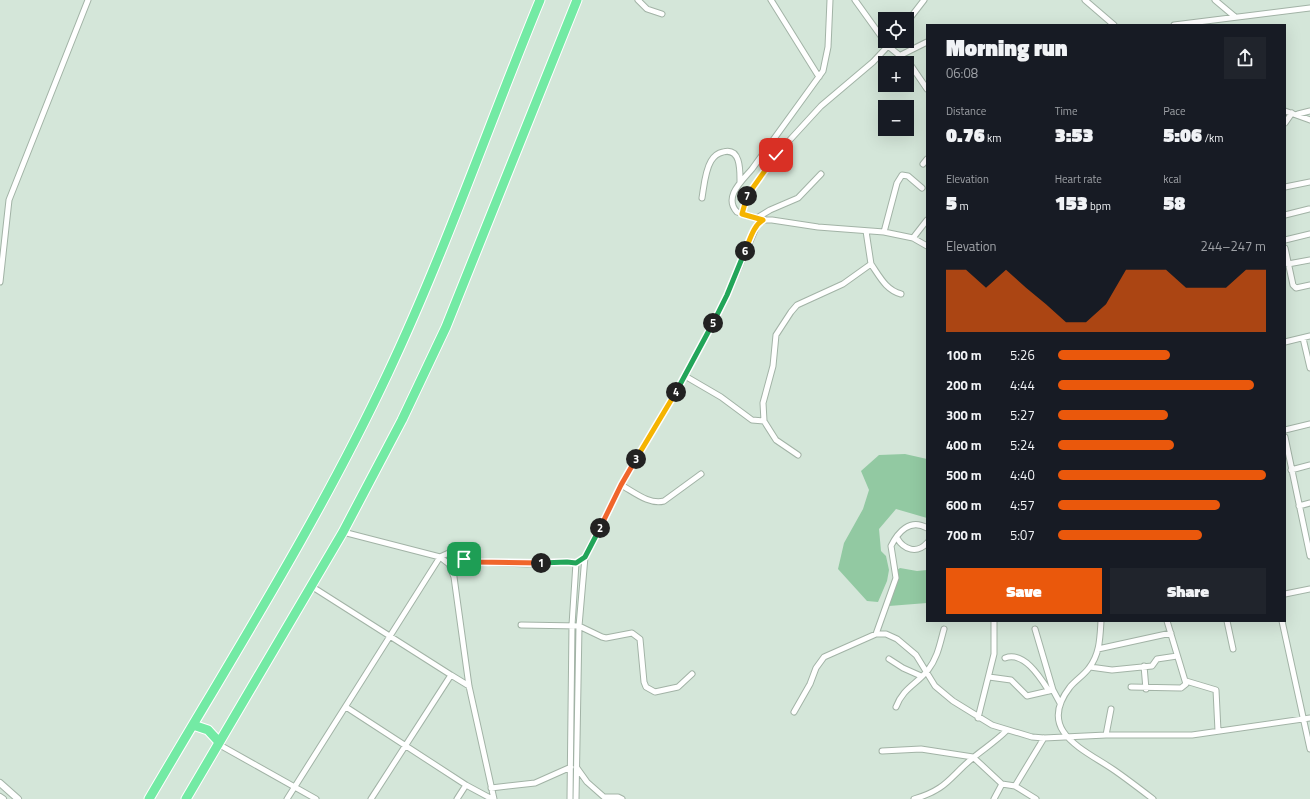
<!DOCTYPE html>
<html lang="en">
<head>
<meta charset="utf-8">
<style>
	body { margin:0; font-family:"Titillium Web",sans-serif; background:#20242c; color:#f1f3f6; height:100vh; display:flex; flex-direction:column; font-size:15px; white-space:nowrap }
	* { box-sizing:border-box; margin:0 }
	p { font-size:13px; color:#9ea1a6 }
	.icon { flex:none; width:22px; height:22px; fill:none; stroke:currentColor; stroke-width:2; stroke-linecap:round; stroke-linejoin:round }
	.map { position:relative; flex:1; overflow:hidden }
	.sheet { position:absolute; left:926px; top:24px; width:360px; height:598px; display:flex; flex-direction:column; background:#171b24; border-radius:0px; box-shadow:0 4px 16px #0002 }
	.sheet>* { flex:none }
	.buttons { position:absolute; left:878px; top:12px; display:grid; gap:8px }
	.buttons a { display:grid; place-items:center; width:36px; height:36px; border-radius:0px; background:#171b24; box-shadow:0 4px 16px #0002; font-size:20px }
	.pin { position:absolute; display:grid; place-items:center; width:34px; height:34px; color:#fff; margin:-17px; border-radius:8px; box-shadow:0 2px 6px #0006 }
	.km { position:absolute; width:20px; height:20px; margin:-10px; border-radius:50%; background:#222; color:#fff; font-size:11px; line-height:20px; text-align:center }
	.round { display:grid; place-items:center; flex:none; width:42px; height:42px; border-radius:0px; background:#20242c }
	.overview { display:flex; align-items:center; justify-content:space-between; height:68px; padding:0 20px }
	h1 { font-size:22px; font-weight:800; line-height:30px }
	.stats { display:grid; grid-template-columns:repeat(3,1fr); gap:6px; height:68px; padding:4px 20px }
	.stats div { display:grid; align-content:center }
	.stats b { font-size:20px; font-weight:800 }
	.stats small { font-size:11px; font-weight:400 }
	.stats p { font-size:11px }
	.chart { height:112px; padding:8px 20px }
	.chart p { display:flex; justify-content:space-between }
	.chart svg { width:100%; height:72px; margin-top:4px; fill:#ea580c; opacity:.7 }
	.primary-button { display:flex; gap:8px; margin-top:auto; padding:8px 20px }
	.primary-button a { flex:1; height:46px; border-radius:0px; background:#ea580c; color:#fff; font-size:16px; font-weight:800; line-height:46px; text-align:center }
	.primary-button a+a { background:#20242c; color:#f1f3f6 }
	ul { padding:0 20px; list-style:none; font-size:13px }
	li { display:grid; grid-template-columns:64px 48px 1fr; align-items:center; height:30px }
	li i { height:10px; border-radius:5px; background:#ea580c }
	.map>svg:first-child { display:block }
	.green { fill:#92c9a2 }
	.lines { fill:none; stroke-linecap:round; stroke-linejoin:round }
	.minor-casing { stroke:#a2b3a6; stroke-width:7 }
	.tertiary-casing { stroke:#a2b3a6; stroke-width:8 }
	.trunk-casing { stroke:#fff; stroke-width:11 }
	.minor { stroke:#fff; stroke-width:5 }
	.tertiary { stroke:#fff; stroke-width:6 }
	.trunk { stroke:#73eaa4; stroke-width:9 }
	.split-1-casing { stroke:#fff; stroke-width:8 }
	.split-2-casing { stroke:#fff; stroke-width:8 }
	.split-3-casing { stroke:#fff; stroke-width:8 }
	.split-4-casing { stroke:#fff; stroke-width:8 }
	.split-5-casing { stroke:#fff; stroke-width:8 }
	.split-6-casing { stroke:#fff; stroke-width:8 }
	.split-7-casing { stroke:#fff; stroke-width:8 }
	.split-8-casing { stroke:#fff; stroke-width:8 }
	.split-1 { stroke:#f0652b; stroke-width:5 }
	.split-2 { stroke:#22a559; stroke-width:5 }
	.split-3 { stroke:#f0652b; stroke-width:5 }
	.split-4 { stroke:#f5b400; stroke-width:5 }
	.split-5 { stroke:#22a559; stroke-width:5 }
	.split-6 { stroke:#22a559; stroke-width:5 }
	.split-7 { stroke:#f5b400; stroke-width:5 }
	.split-8 { stroke:#f5b400; stroke-width:5 }
</style>
</head>
<body>
<div class="map">
<svg width="1310" height="799" viewBox="0 0 1310 799">
	<rect width="100%" height="100%" fill="#d4e6d9"/>
	<path class="green" d="M905,454l22,5v59l-31,-9 -17,20 2,22 5,5 3,14 -2,11 -9,21 -11,-1 -29,-32 6,-26 19,-34 6,-19 -8,-19 18,-16z
		M900,568l17,3 10,-1v33l-38,3 8,-23v-13z"/>
	<g class="lines">
		<defs>
			<path id="minor" d="M638,0l9,9 15,5
				M771,0l48,77
				M855,0l33,46 4,-5
				M1085,0l29,25
				M1215,0l19,16
				M907,22l17,-22
				M1174,25l136,-17
				M901,55l26,-13
				M1285,111l25,9
				M1298,114l12,-3
				M1285,123l7,-10
				M923,164l4,-5
				M1285,187l25,-5
				M702,198c2,-12 3,-27 9,-37 3,-5 7,-8 12,-9 18,-5 17,19 17,30
				M742,214l5,-18 29,-41 45,-49 52,-44 15,-16 22,18 17,25
				M1285,215l24,-6
				M757,218l13,-8 28,-12 23,-24
				M763,220l-26,-8c-14,-15 5,-31 15,-43l71,-98 5,-24 2,-47
				M884,232l13,-49 5,-8 6,1 14,12
				M913,238l14,-18
				M1285,240l25,-6
				M1285,248l8,37 3,3 14,-3
				M871,264c9,13 15,26 30,30
				M1288,264l22,-4
				M0,282l9,-82 79,-200
				M1303,338l7,30
				M1285,342l25,-6
				M685,376l36,21 31,23 12,1
				M1285,430l25,-6
				M1285,437l25,119
				M798,455l-22,-15 -12,-19 -1,-18 10,-37 3,-31 15,-23 6,-7 46,-21 28,-20 -5,-33
				M1291,470l19,-5
				M621,485c13,7 28,20 43,16l37,-27
				M1299,506l11,-3
				M897,538c7,12 20,16 30,5
				M311,586l140,89 -80,124
				M1285,594l25,-5
				M1101,621c-1,16 -1,33 -12,47 -5,7 -13,12 -19,19 -34,44 13,62 44,83 13,9 26,19 39,29
				M1227,621l6,28
				M1282,621l28,128
				M521,625l58,1 23,11 4,1 26,-5 8,6 4,43 2,5 9,5 23,-5 14,-13
				M1035,629l18,61 7,13
				M876,634l20,-56 -5,-32c7,-14 19,-28 36,-18
				M1098,649l73,-16
				M1005,658c19,-7 35,19 44,33
				M889,659l14,9 18,8
				M1144,666l2,23
				M1090,667l22,3 40,-4 5,-7 20,-3
				M451,675l18,11
				M989,677l22,3 16,16 26,-6
				M1186,681l30,9 2,41
				M1131,687l50,1 5,-4 -19,-63
				M346,707l120,78 -9,14
				M896,707c7,-19 21,-23 32,-37 10,-13 12,-27 16,-41
				M794,712l16,-28 6,-16 8,-11 52,-23h10l11,5 19,16 19,31 18,15 39,24 40,12 12,1 62,-3h86l118,-17
				M978,718l16,-64v-33
				M1106,735l5,-26
				M218,744l98,55
				M882,751l39,-2 52,8 29,27 13,2
				M577,768l10,14 17,15h14l4,2
				M466,785l26,14
				M491,788l44,-5 36,-16
				M287,799l153,-242 -97,-25
				M494,799l-25,-113 -15,-109 -5,-13 -9,-7 11,-5 23,10 53,2 40,-2 9,1 9,-6
				M570,799l2,-174 4,-62
				M576,799l3,-173 6,-69 36,-72 64,-109 42,-81 31,-72 5,-3h9l46,7 66,5 29,6 14,8
				M914,799c34,-10 35,-22 60,-42 11,-9 22,-16 32,-26
				M994,799l8,-15
				M1036,799l-21,-13 29,-48"/>
			<path id="tertiary" d="M0,783l18,16
				M0,797l3,2"/>
			<path id="trunk" d="M193,725l15,5 11,12
				M149,799c82,-140 170,-279 239,-426 57,-121 101,-249 152,-373
				M186,799l157,-267 59,-112 44,-93 131,-327"/>
		</defs>
		<use href="#minor" class="minor-casing"/>
		<use href="#tertiary" class="tertiary-casing"/>
		<use href="#trunk" class="trunk-casing"/>
		<use href="#minor" class="minor"/>
		<use href="#tertiary" class="tertiary"/>
		<use href="#trunk" class="trunk"/>
	</g>
	<g class="lines">
		<defs>
			<path id="split-1" d="M464,559l10,3 67,1"/>
			<path id="split-2" d="M541,563l26,-1 9,1 9,-6 15,-29"/>
			<path id="split-3" d="M600,528l21,-43 15,-26"/>
			<path id="split-4" d="M636,459l40,-67"/>
			<path id="split-5" d="M676,392l37,-69"/>
			<path id="split-6" d="M713,323l14,-28 18,-44"/>
			<path id="split-7" d="M745,251c5,-11 8,-25 18,-31l-21,-6 5,-18"/>
			<path id="split-8" d="M747,196l29,-41"/>
		</defs>
		<use href="#split-1" class="split-1-casing"/>
		<use href="#split-2" class="split-2-casing"/>
		<use href="#split-3" class="split-3-casing"/>
		<use href="#split-4" class="split-4-casing"/>
		<use href="#split-5" class="split-5-casing"/>
		<use href="#split-6" class="split-6-casing"/>
		<use href="#split-7" class="split-7-casing"/>
		<use href="#split-8" class="split-8-casing"/>
		<use href="#split-1" class="split-1"/>
		<use href="#split-2" class="split-2"/>
		<use href="#split-3" class="split-3"/>
		<use href="#split-4" class="split-4"/>
		<use href="#split-5" class="split-5"/>
		<use href="#split-6" class="split-6"/>
		<use href="#split-7" class="split-7"/>
		<use href="#split-8" class="split-8"/>
	</g>
</svg>
<div class="buttons">
<a><svg class="icon" aria-label="locate" viewBox="0 0 24 24"><circle cx="12" cy="12" r="6"/><path d="M12 2v4M12 18v4M2 12h4M18 12h4"/></svg></a>
<a>+</a>
<a>−</a>
</div>
<div class="pin" style="left:464px;top:559px;background:#1e9e55"><svg class="icon" aria-label="arrive" viewBox="0 0 24 24"><path d="M6 21V4h12l-3 4 3 4H6"/></svg></div>
<div class="pin" style="left:776px;top:155px;background:#d93025"><svg class="icon" aria-label="check" viewBox="0 0 24 24"><path d="M5 12l5 5 9-10"/></svg></div>
<b class="km" style="left:541px;top:563px">1</b>
<b class="km" style="left:600px;top:528px">2</b>
<b class="km" style="left:636px;top:459px">3</b>
<b class="km" style="left:676px;top:392px">4</b>
<b class="km" style="left:713px;top:323px">5</b>
<b class="km" style="left:745px;top:251px">6</b>
<b class="km" style="left:747px;top:196px">7</b>
<section class="sheet">
<div class="overview"><div><h1>Morning run</h1><p>06:08</p></div><a class="round"><svg class="icon" aria-label="share" viewBox="0 0 24 24"><path d="M12 15V3M7 8l5-5 5 5M5 13v7h14v-7"/></svg></a></div>
<div class="stats">
<div><p>Distance</p><b>0.76<small> km</small></b></div>
<div><p>Time</p><b>3:53</b></div>
<div><p>Pace</p><b>5:06<small> /km</small></b></div>
</div>
<div class="stats">
<div><p>Elevation</p><b>5<small> m</small></b></div>
<div><p>Heart rate</p><b>153<small> bpm</small></b></div>
<div><p>kcal</p><b>58</b></div>
</div>
<div class="chart"><p><span>Elevation</span>244–247 m</p>
<svg viewBox="0 0 160 44" preserveAspectRatio="none"><path d="M0 44V6L10 6L20 17L30 6L40 17L50 27L60 38L70 38L80 27L90 6L100 6L110 6L120 17L130 17L140 17L150 6L160 6V44z"/></svg>
</div>
<ul>
<li><b>100 m</b>5:26<i style="width:54%"></i></li>
<li><b>200 m</b>4:44<i style="width:94%"></i></li>
<li><b>300 m</b>5:27<i style="width:53%"></i></li>
<li><b>400 m</b>5:24<i style="width:56%"></i></li>
<li><b>500 m</b>4:40<i style="width:100%"></i></li>
<li><b>600 m</b>4:57<i style="width:78%"></i></li>
<li><b>700 m</b>5:07<i style="width:69%"></i></li>
</ul>
<div class="primary-button"><a>Save</a><a>Share</a></div>
</section>
</div>
</body>
</html>
